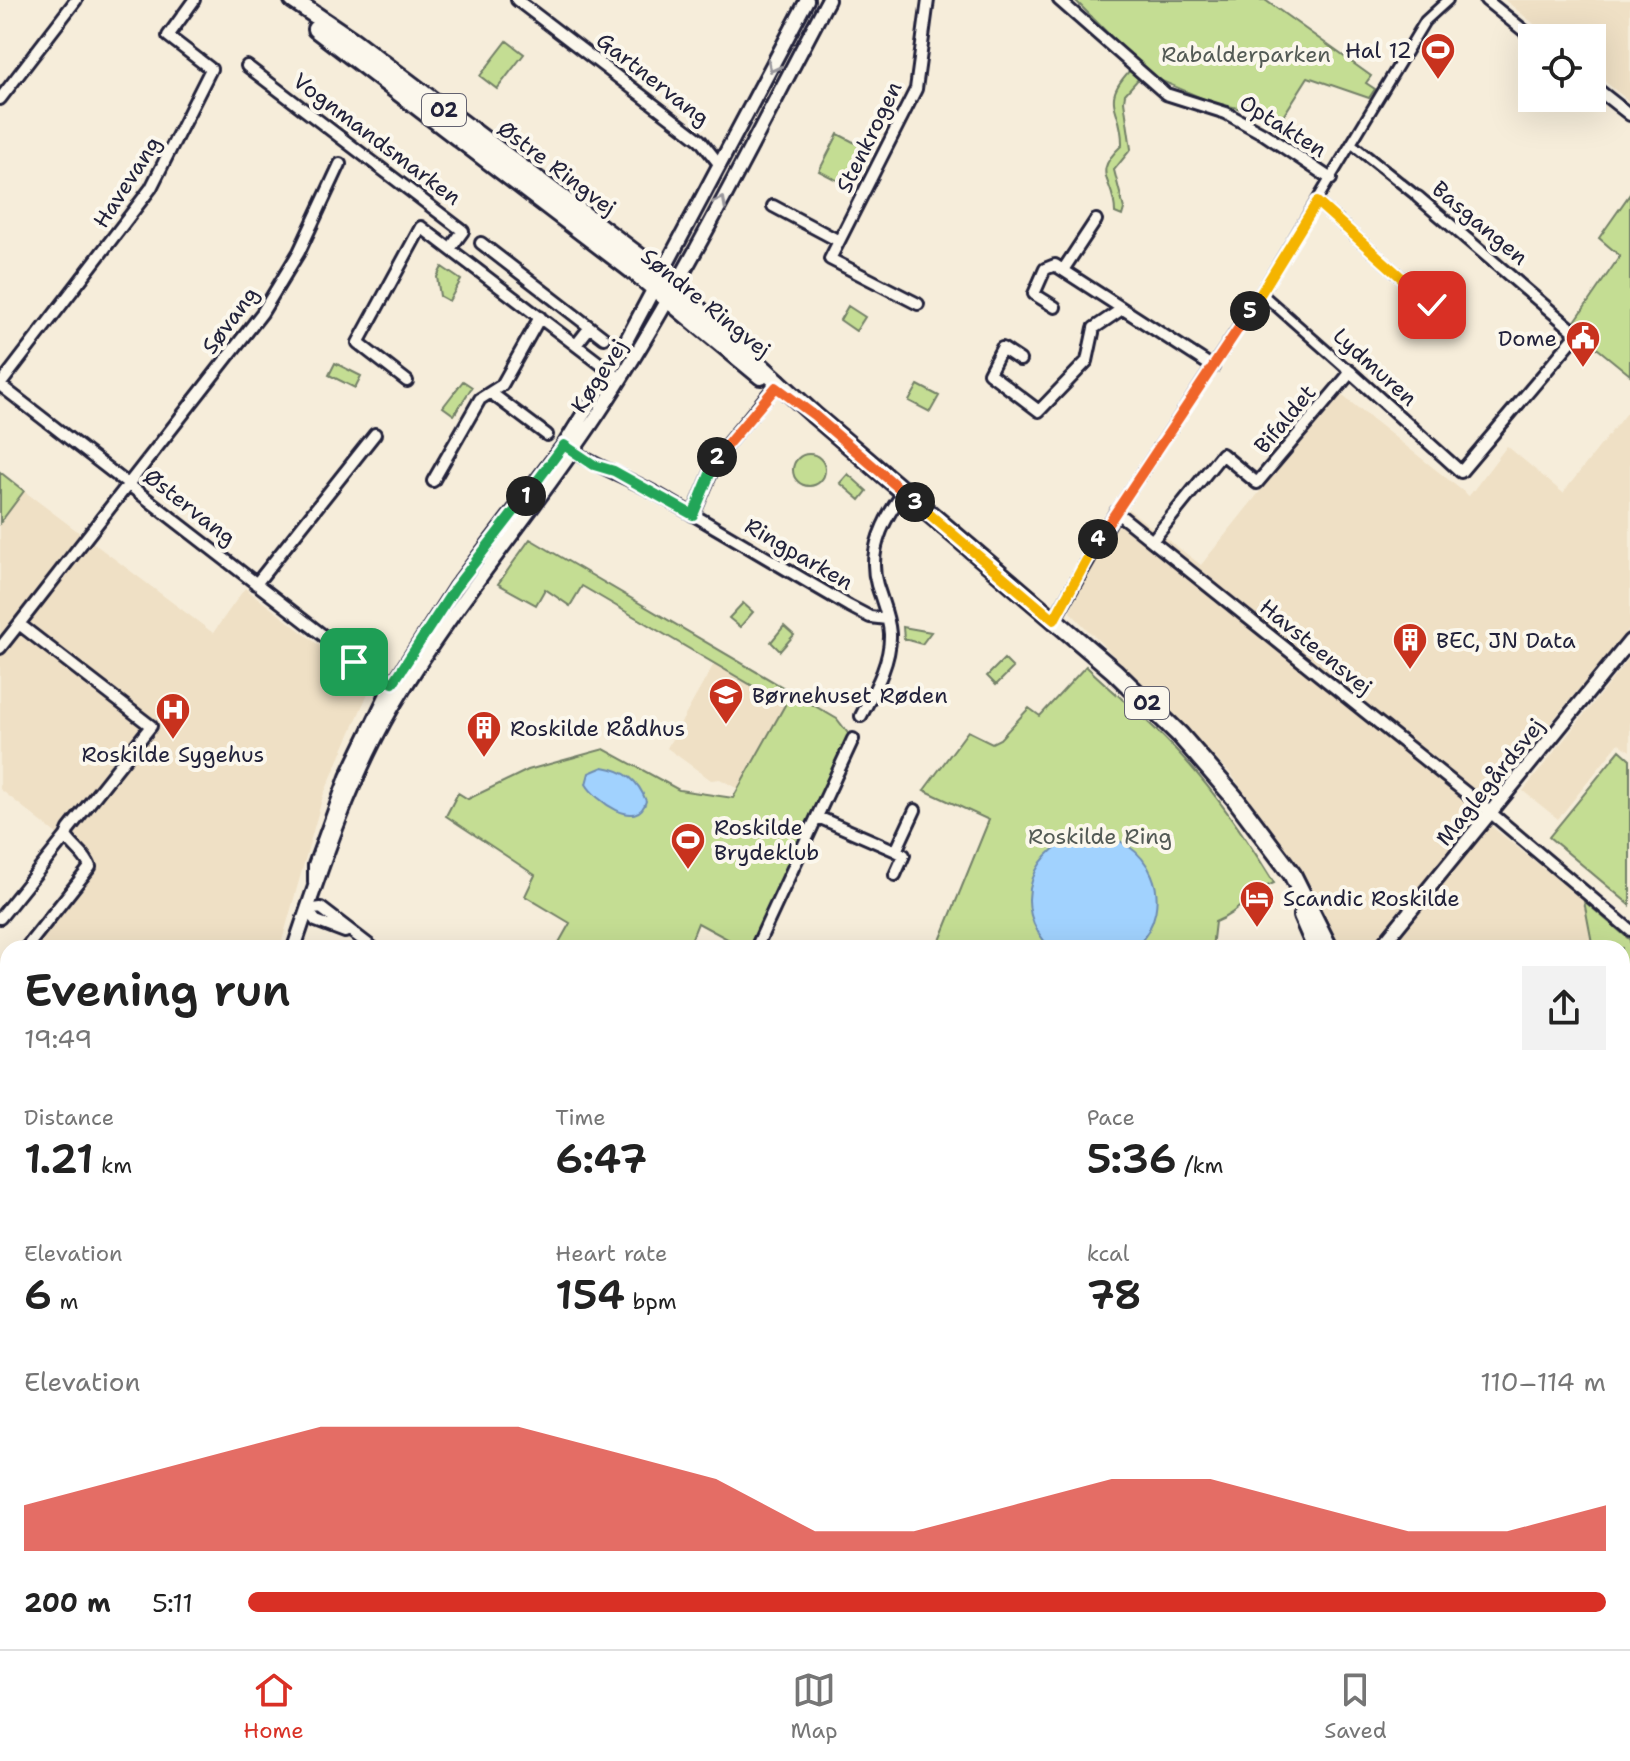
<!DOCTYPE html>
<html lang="en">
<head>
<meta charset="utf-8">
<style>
	body { margin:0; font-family:"Shantell Sans",sans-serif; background:#f2f2f2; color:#222; height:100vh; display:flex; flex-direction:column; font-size:30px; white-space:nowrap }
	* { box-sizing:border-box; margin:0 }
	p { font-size:26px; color:#767676 }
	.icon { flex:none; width:44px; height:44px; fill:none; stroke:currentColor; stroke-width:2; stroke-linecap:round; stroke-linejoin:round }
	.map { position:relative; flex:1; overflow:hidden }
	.drawer { position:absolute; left:0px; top:940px; width:1630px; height:710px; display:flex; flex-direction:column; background:#fff; border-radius:24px 24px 0 0; box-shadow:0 8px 32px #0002 }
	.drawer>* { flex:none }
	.buttons { position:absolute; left:1518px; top:24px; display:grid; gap:16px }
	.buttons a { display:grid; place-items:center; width:88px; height:88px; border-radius:0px; background:#fff; box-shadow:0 8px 32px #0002; font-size:40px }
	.pin { position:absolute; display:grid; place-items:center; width:68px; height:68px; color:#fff; margin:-34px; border-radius:16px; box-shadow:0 4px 12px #0006 }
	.km { position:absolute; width:40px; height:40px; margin:-20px; border-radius:50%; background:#222; color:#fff; font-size:22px; line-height:40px; text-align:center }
	.round { display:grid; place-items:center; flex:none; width:84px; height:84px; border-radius:0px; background:#f2f2f2 }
	.overview { display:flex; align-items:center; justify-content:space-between; height:136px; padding:0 24px }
	h1 { font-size:44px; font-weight:600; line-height:60px }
	.figures { display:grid; grid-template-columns:repeat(3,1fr); gap:12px; height:136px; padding:8px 24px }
	.figures div { display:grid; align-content:center }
	.figures b { font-size:40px; font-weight:600 }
	.figures small { font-size:22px; font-weight:400 }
	.figures p { font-size:22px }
	.chart { height:224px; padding:16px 24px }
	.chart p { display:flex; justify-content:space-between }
	.chart svg { width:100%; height:144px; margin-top:8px; fill:#d93025; opacity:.7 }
	ul { padding:0 24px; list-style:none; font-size:26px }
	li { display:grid; grid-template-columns:128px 96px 1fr; align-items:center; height:60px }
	li i { height:20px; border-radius:10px; background:#d93025 }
	.menu { display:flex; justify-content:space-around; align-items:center; height:112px; border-top:2px solid #e0e0e0; background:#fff; font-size:22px; color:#767676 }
	.menu a { display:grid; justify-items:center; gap:4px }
	.menu .active { color:#d93025 }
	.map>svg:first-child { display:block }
	.built { fill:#efe0c5 }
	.green { fill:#c4dd93; stroke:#738067; stroke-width:2 }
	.water { fill:#a1d2fe; stroke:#6e8cb0; stroke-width:2 }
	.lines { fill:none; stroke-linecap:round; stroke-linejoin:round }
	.pedestrian-casing { stroke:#22223b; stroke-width:14 }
	.minor-casing { stroke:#22223b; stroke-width:16 }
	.tertiary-casing { stroke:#22223b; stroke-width:18 }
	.secondary-casing { stroke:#22223b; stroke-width:20 }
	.primary-casing { stroke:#22223b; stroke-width:22 }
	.pedestrian { stroke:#fbf7ec; stroke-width:8 }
	.minor { stroke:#fbf7ec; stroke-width:10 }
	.tertiary { stroke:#fbf7ec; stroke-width:12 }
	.secondary { stroke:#fbf7ec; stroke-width:14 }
	.primary { stroke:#fbf7ec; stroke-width:16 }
	.rail-casing { stroke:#22223b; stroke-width:6 }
	.rail { stroke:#fbf7ec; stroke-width:3; stroke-dasharray:9; stroke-linecap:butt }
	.oneway { stroke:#99979c }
	.split-1-casing { stroke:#fff; stroke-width:16 }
	.split-2-casing { stroke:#fff; stroke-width:16 }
	.split-3-casing { stroke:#fff; stroke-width:16 }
	.split-4-casing { stroke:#fff; stroke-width:16 }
	.split-5-casing { stroke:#fff; stroke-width:16 }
	.split-6-casing { stroke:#fff; stroke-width:16 }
	.split-1 { stroke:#22a559; stroke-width:10 }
	.split-2 { stroke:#22a559; stroke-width:10 }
	.split-3 { stroke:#f0652b; stroke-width:10 }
	.split-4 { stroke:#f5b400; stroke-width:10 }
	.split-5 { stroke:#f0652b; stroke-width:10 }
	.split-6 { stroke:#f5b400; stroke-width:10 }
	.labels { text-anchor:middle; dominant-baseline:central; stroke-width:8; stroke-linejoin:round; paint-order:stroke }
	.shield { fill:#fbf7ec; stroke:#636270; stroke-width:2 }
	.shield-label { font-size:20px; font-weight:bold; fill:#22223b }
	.poi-label { font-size:22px; fill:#22223b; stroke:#fbf7ec; text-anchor:start }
	.park-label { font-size:22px; fill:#535a55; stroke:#fbf7ec }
	.street-label { font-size:22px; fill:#22223b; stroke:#fbf7ec }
</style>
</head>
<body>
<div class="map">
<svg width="1630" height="1649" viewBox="0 0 1630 1649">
	<rect width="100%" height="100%" fill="#f6edda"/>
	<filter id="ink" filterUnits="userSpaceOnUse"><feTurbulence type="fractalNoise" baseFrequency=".0125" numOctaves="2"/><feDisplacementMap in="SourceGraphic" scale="16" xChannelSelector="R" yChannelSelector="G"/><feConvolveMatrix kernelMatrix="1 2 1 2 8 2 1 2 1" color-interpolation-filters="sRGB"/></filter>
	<g filter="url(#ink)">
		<path class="built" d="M1505,0h125v102l-38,-31v-33h-41z
			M1339,393l130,103 38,-50 56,47 67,-85v220l-155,185 109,88 9,47h-252l-34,-69 -76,-105 -161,-162 23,-52 35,-51 73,56z
			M24,491l189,142 32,-45 88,68 35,37 -45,103 -43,152h-259l60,-77 1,-17 -82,-65v-266z
			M1630,657v94l-11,-8 -61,76 -35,-28z
			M715,662l71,42 -48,85 -18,-10 -9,1 -44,-32z
			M8,965v195l-8,13v-198z"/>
		<path class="green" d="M1075,0h190l106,76 -5,7 9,6 -6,9 -61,-21 -26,41 -71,-16 -61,-26z
			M507,41l17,13 -27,35 -17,-13z
			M1133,67l8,9 -16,18 -1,7 7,48 -17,21 10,39 -2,7 -7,-3c0,-35 -26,-37 7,-68 1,-40 -25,-41 11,-78z
			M838,134l29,15 -19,37 -29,-15z
			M1630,194v181l-59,-48 49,-71 -21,-18z
			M442,267l19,13 -12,21 -9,-5 -3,-19z
			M848,306l17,11 -9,14 -16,-11z
			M335,363l26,13 -6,12 -26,-13z
			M463,381l9,6 -18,28 -11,-8z
			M918,385l21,11 -9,16 -21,-11z
			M793 470a16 16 0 1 1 32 0a16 16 0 1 1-32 0Z
			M0,472l24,19 -24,32z
			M848,474l19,17 -7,9 -20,-17z
			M530,539l307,180 13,17 -99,212h-7l-46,-25 -10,25h-127l-4,-2 13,-23 -45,-27 10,-21 -89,-59 12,-23 10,6 60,-29 76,-21 75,41 54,8 52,-93 -203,-119 -12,20 -25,-17 -9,16 -38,-21z
			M743,603l10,9 -13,15 -11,-9z
			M784,626l10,9 -14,16 -9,-9z
			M903,627l28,5 -9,12 -18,-5z
			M1004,659l9,9 -17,17 -9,-9z
			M1086,666c20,20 43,38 64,58 50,46 89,102 124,159 -24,9 -35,30 -59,39l-3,26h-275l52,-128 -65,-30 44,-59 24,12 8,-4 29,-31 11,8z
			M1620,750l10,9v146l-81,-68z
			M1584,901l46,39v104l-8,9v-105h-29z
			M1622,1083l8,7v65l-8,7z
			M0,1403h8v239h664l10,7h-682z"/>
		<path class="water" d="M603,767c23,4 35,13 43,34 -8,31 -51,-1 -60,-17l3,-11z
			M1089,834c61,1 91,70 46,114h-84c-43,-40 -19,-106 38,-114z"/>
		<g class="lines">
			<defs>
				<path id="pedestrian" d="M1352,144l66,53
					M1317,202l115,103 -21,24
					M1261,293l86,76
					M1116,512l145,-219 164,-272 23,-21"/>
				<path id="minor" d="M517,0l183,140 20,25
					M1059,0l107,94 60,19 38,21 67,45
					M1486,0l47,38
					M247,66l216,165 -13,18
					M1592,85l38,30
					M0,99l76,-99
					M773,206l66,35
					M481,243l123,95
					M1063,270l33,-50
					M918,304l-88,-45 86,-170 12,-89
					M1055,307l-21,-13 11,-25 10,-4 158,102
					M576,345l14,-18
					M1020,360l-18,-12 -13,25 50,38 48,-50 7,-33 28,-19
					M1347,369l114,103 113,-134 -1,-8 -155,-133
					M407,381l-49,-38 63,-116 194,148
					M0,385l329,255 42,40 23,16
					M0,385l151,-197 60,-119 -43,-33 26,-36
					M491,393l56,42
					M567,447c28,20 61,30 92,48 63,36 126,74 190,111l21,11 17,2
					M433,481l47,-82 22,-14 38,-68
					M693,515l26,-61 61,-74
					M1152,541l70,-87 35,29 94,-111
					M256,584l119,-150
					M1054,620l62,-108 375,301 139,117
					M0,648l19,-24
					M356,663l42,23
					M861,716c13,-25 30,-53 29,-82 -1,-17 -8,-33 -13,-49 -10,-33 7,-67 27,-93
					M818,817l78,34 19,-41
					M895,875l9,-20 -8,-4
					M307,910l14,-2 52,40
					M307,910l9,11 29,11
					M0,918l66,-82
					M26,948l64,-81c-5,-14 -17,-19 -24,-31l3,-7 82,-103 -132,-102 243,-311 37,-61 41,-88
					M756,948l97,-209
					M8,972l-5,21 5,40
					M1622,1394l8,-4
					M333,1642l10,7
					M215,1649l3,-7
					M373,1649l9,-7
					M652,1649l7,-7
					M981,1649l5,-7
					M1112,1649l8,-7"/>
				<path id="tertiary" d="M315,883v-18l32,-88 41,-85 67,-104 109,-143 46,-74 197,-371
					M294,948c27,-80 55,-166 98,-240 63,-107 147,-202 214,-306 83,-129 150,-267 222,-402
					M1380,948l250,-307
					M0,1421h8
					M1622,1572l8,2
					M1622,1609l8,9
					M1240,1649l10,-7"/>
				<path id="secondary" d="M0,1224l8,4
					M698,1642l7,7"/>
				<path id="primary" d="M293,0l59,40 297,224 165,151 300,256 66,64 54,62 58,77 37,74
					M316,29l325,248 120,99
					M1302,916l14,32"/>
			</defs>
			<use href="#pedestrian" class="pedestrian-casing"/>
			<use href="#minor" class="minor-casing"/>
			<use href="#tertiary" class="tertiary-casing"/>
			<use href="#secondary" class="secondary-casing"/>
			<use href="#primary" class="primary-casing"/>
			<use href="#pedestrian" class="pedestrian"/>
			<use href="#minor" class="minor"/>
			<use href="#tertiary" class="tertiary"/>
			<use href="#secondary" class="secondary"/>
			<use href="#primary" class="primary"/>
			<defs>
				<path id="rail" d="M1622,1293l8,-2
					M1622,1320l8,-2
					M0,1329h8
					M0,1347h8
					M0,1370h8"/>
			</defs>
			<use href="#rail" class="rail-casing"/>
			<use href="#rail" class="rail"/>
		</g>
		<defs><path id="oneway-chevron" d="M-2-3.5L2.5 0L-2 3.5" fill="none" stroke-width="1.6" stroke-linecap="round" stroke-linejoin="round" transform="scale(2)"/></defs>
		<g class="oneway">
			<use href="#oneway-chevron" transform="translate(773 67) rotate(118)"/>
			<use href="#oneway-chevron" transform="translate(721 202) rotate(-62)"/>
		</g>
	</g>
	<g class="lines" filter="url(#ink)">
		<defs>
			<path id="split-1" d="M354,662l39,21 62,-95 71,-92"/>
			<path id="split-2" d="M526,496l38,-51 30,20 20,6 79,44 24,-58"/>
			<path id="split-3" d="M717,457l59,-70 38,28 101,87"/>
			<path id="split-4" d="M915,502l139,118 44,-81"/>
			<path id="split-5" d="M1098,539l152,-228"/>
			<path id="split-6" d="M1250,311l67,-109 115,103"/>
		</defs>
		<use href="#split-1" class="split-1-casing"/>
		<use href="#split-2" class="split-2-casing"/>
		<use href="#split-3" class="split-3-casing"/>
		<use href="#split-4" class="split-4-casing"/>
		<use href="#split-5" class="split-5-casing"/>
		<use href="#split-6" class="split-6-casing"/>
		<use href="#split-1" class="split-1"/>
		<use href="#split-2" class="split-2"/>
		<use href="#split-3" class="split-3"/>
		<use href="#split-4" class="split-4"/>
		<use href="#split-5" class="split-5"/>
		<use href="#split-6" class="split-6"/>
	</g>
	<defs>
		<symbol id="stadium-pin" viewBox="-11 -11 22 30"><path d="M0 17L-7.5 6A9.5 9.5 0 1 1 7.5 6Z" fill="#c8321e" stroke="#fbf7ec"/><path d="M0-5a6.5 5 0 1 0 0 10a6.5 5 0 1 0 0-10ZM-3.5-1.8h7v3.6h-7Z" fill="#fff"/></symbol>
		<symbol id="civic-pin" viewBox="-11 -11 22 30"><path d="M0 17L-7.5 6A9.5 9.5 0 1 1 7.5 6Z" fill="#c8321e" stroke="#fbf7ec"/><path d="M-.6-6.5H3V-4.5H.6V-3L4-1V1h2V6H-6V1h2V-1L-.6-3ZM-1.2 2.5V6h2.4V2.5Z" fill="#fff"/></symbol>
		<symbol id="building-pin" viewBox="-11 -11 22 30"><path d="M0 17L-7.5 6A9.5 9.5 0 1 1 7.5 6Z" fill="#c8321e" stroke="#fbf7ec"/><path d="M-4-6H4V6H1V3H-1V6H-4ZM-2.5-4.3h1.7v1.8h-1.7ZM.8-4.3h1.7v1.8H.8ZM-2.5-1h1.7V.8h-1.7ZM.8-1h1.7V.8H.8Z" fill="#fff"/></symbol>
		<symbol id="school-pin" viewBox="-11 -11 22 30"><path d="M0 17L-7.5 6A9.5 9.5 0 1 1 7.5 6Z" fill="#c8321e" stroke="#fbf7ec"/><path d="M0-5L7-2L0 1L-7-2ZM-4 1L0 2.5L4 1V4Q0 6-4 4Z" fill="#fff"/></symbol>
		<symbol id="hospital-pin" viewBox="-11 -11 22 30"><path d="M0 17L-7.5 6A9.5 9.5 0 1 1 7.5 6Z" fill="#c8321e" stroke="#fbf7ec"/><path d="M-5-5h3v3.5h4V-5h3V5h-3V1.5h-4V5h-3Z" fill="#fff"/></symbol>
		<symbol id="hotel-pin" viewBox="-11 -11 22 30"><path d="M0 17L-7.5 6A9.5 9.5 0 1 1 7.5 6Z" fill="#c8321e" stroke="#fbf7ec"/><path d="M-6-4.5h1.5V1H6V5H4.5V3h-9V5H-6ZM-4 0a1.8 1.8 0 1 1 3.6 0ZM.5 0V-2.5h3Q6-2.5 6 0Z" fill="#fff"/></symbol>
	</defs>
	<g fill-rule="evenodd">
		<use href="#stadium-pin" x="1418" y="30" width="40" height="54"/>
		<use href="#civic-pin" x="1563" y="318" width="40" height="54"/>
		<use href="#building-pin" x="1390" y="620" width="40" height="54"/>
		<use href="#school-pin" x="706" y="675" width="40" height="54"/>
		<use href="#hospital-pin" x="153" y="690" width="40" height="54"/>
		<use href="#building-pin" x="464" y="708" width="40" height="54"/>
		<use href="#stadium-pin" x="668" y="820" width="40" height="54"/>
		<use href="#hotel-pin" x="1237" y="878" width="40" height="54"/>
	</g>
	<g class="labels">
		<g class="shield">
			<rect x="422" y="94" width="44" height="32" rx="6"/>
			<rect x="1125" y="687" width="44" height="32" rx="6"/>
		</g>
		<g class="shield-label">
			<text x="444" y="110">O2</text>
			<text x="1147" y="703">O2</text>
		</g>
		<g class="poi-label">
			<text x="1412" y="50" text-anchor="end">Hal 12</text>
			<text x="1557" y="338" text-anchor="end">Dome</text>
			<text x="1436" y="640">BEC, JN Data</text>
			<text x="752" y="695">Børnehuset Røden</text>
			<text x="510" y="728">Roskilde Rådhus</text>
			<text x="173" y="754" text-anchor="middle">Roskilde Sygehus</text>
			<text x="714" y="827">Roskilde<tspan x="714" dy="25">Brydeklub</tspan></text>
			<text x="1283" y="898">Scandic Roskilde</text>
		</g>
		<g class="park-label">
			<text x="1246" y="54">Rabalderparken</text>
			<text x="1100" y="836">Roskilde Ring</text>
		</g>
		<g class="street-label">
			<text transform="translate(653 79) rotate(38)">Gartnervang</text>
			<text transform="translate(1283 126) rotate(32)">Optakten</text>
			<text transform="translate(869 137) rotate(-64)">Stenkrogen</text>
			<text transform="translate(377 139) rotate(37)">Vognmandsmarken</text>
			<text transform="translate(557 168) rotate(37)">Østre Ringvej</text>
			<text transform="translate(127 182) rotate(-57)">Havevang</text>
			<text transform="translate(1480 223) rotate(40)">Basgangen</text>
			<text transform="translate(706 303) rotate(39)">Søndre Ringvej</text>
			<text transform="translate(230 320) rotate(-53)">Søvang</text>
			<text transform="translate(1375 367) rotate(42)">Lydmuren</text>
			<text transform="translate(599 376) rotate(-57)">Køgevej</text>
			<text transform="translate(1285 419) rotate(-50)">Bifaldet</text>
			<text transform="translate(190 507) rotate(38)">Østervang</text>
			<text transform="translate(799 554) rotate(30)">Ringparken</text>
			<text transform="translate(1316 647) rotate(39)">Havsteensvej</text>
			<text transform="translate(1490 782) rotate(-51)">Maglegårdsvej</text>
		</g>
	</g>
</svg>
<div class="buttons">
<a><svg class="icon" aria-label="locate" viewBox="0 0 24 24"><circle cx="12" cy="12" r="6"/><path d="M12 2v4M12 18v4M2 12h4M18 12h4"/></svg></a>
</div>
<div class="pin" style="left:354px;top:662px;background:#1e9e55"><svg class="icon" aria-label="arrive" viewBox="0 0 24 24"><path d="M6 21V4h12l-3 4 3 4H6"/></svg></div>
<div class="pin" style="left:1432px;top:305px;background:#d93025"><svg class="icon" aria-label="check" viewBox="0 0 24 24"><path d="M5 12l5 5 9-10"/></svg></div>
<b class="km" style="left:526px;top:496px">1</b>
<b class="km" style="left:717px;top:457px">2</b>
<b class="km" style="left:915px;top:502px">3</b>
<b class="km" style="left:1098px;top:539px">4</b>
<b class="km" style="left:1250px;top:311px">5</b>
<section class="drawer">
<div class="overview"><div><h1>Evening run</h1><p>19:49</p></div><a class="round"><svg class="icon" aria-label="share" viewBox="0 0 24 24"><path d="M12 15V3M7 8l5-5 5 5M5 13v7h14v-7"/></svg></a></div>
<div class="figures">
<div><p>Distance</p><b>1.21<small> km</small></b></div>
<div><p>Time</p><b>6:47</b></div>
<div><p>Pace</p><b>5:36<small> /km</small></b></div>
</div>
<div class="figures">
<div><p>Elevation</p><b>6<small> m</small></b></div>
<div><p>Heart rate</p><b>154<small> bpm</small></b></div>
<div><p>kcal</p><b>78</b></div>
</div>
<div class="chart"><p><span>Elevation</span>110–114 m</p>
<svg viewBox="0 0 160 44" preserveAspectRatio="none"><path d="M0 44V30L10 22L20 14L30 6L40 6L50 6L60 14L70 22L80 38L90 38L100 30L110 22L120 22L130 30L140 38L150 38L160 30V44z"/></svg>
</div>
<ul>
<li><b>200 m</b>5:11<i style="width:100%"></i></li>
</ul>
</section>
</div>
<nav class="menu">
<a class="active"><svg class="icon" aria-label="home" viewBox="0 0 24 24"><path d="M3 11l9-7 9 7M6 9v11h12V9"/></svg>Home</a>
<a><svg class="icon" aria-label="map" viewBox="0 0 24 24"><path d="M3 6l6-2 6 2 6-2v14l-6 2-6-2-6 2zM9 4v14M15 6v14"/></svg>Map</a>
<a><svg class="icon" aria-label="saved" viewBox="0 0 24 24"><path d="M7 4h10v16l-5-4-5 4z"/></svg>Saved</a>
</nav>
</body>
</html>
